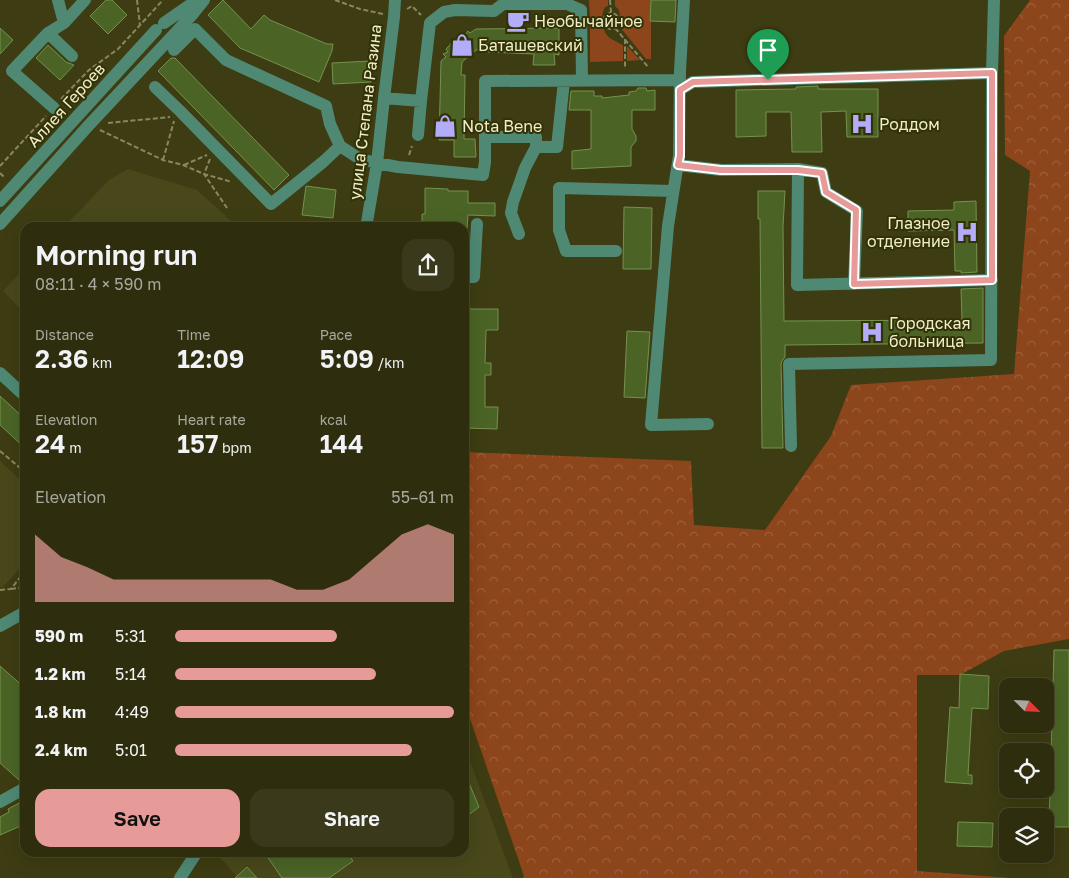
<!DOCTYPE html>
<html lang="en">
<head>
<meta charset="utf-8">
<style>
	body { margin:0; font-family:"Golos Text",sans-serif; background:#3a391c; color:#f1f3f6; height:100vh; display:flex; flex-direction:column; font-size:19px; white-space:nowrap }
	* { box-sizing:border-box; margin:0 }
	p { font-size:16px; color:#a7a89e }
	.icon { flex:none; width:28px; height:28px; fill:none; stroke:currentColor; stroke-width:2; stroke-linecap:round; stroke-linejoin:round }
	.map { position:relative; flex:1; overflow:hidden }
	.drawer { position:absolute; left:20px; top:222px; width:449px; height:635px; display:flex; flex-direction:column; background:#2e2d0e; border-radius:15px; box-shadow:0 5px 20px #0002,0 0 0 1px #49492e }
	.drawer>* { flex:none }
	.needle { width:32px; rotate:114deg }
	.tools { position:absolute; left:999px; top:678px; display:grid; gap:10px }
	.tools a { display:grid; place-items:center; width:55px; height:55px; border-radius:10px; background:#2e2d0e; box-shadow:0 5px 20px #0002,0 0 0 1px #49492e; font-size:25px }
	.pin { position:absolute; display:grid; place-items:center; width:42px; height:42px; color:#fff; margin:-51px -21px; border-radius:50% 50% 50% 0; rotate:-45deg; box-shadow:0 0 5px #0007 }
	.pin .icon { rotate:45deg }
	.round { display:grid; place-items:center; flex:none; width:52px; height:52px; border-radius:15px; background:#3a391c }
	.head { display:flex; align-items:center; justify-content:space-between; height:85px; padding:0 15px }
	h1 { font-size:28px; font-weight:600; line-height:38px }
	.figures { display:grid; grid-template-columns:repeat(3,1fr); gap:8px; height:85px; padding:5px 15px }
	.figures div { display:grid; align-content:center }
	.figures b { font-size:25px; font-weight:600 }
	.figures small { font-size:14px; font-weight:400 }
	.figures p { font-size:14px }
	.chart { height:140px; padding:10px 15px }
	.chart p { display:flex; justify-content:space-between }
	.chart svg { width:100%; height:90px; margin-top:5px; fill:#e69b98; opacity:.7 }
	.button { display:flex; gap:10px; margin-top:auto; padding:10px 15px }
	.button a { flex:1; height:58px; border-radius:15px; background:#e69b98; color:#111; font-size:20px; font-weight:600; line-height:58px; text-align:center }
	.button a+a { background:#3a391c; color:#f1f3f6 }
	ul { padding:0 15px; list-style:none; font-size:16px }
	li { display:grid; grid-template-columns:80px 60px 1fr; align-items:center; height:38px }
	li i { height:12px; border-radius:6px; background:#e69b98 }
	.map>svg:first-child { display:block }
	.built { fill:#49481b }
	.green { fill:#8d451b }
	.forest { fill:url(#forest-crowns) }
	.building { fill:#4b6426; stroke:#75924d }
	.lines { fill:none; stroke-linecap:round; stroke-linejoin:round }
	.path { stroke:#88875f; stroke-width:2; stroke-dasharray:5 2.5; stroke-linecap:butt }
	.minor { stroke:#4f8973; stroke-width:12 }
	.route-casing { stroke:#fff; stroke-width:10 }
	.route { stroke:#e69b98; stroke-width:6 }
	.labels { text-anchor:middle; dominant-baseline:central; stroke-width:4; stroke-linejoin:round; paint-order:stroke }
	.poi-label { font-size:16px; fill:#eeeec8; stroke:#333106; text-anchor:start }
	.street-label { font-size:16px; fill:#eeeec8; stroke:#333106 }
</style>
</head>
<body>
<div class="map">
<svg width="1069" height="878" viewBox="0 0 1069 878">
	<defs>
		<pattern id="forest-crowns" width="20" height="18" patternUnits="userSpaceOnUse" patternTransform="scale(1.25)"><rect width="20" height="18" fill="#8d451b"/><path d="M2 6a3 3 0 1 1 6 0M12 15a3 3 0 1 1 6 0" fill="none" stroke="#9d603b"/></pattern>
	</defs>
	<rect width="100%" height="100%" fill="#3d3c12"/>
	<path class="built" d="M128,169l69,21 41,37h-174l45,-47z
		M25,268v46l-22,-23z
		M0,461l25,23v79l-22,24h-3z
		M464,745l49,133h-275l-22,-25 248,-1z"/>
	<path class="green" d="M589,0h19v6l-3,1 -2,5 -1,6h-12z
		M615,0h36v59h-5l-26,-32 1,-4 -2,-13 -4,-4z
		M603,25c2,13 9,14 20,20v16l-33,1v-35h12z
		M627,46l13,14 -13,1z"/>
	<path class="forest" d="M1030,0h39v639l-65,12 -44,24h-43v196l94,7h-488l1,-2 -60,-175v-249l227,9 3,64 71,5 66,-94 20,-51 163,-11 16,-203 -25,-16 -1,-119z"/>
	<path class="building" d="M106,0h6l15,15 -19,19 -18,-18z
		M223,0l28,29 13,-14 6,5 57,24h6l-1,7 -13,31 -79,-34 -32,-33z
		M651,0h25l-1,22 -25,-1z
		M0,28l13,12 -13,14z
		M559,28v27l-5,-1 1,11h-22l1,-11 -46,-2 -1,-3 -11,1 -14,12 -1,13h4l-1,64h11l1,18h-22v-17h-15l2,-79 5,-4 -3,-3 5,-2 -2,-3 15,-16 4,2 3,-4 2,2 6,-4z
		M48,45l18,17 8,3 -14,15 -24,-22z
		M171,58h4l114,117 -15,15 -116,-119z
		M370,61l1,21 -38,2 -1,-21z
		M818,86v3h60v48h-31l-1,-26 -25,1 1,40h-30l-1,-40h-25v24l-30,1v-47l60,-1v-2z
		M638,88h8l1,3 8,-1v20h-23v19l4,7v5l-5,6v19l-59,3v-18l19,-2v-39h-22l2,-19h23v5h8v2l27,-3v-3l7,-1z
		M306,186l30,4 -3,28 -31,-3z
		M425,188l23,1v2h20v12h27v13l-27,-1 -1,13h-45v-14h3z
		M758,191h27l-2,36 1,94 178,-1 -1,-31 22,-1v55l-198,2v12l-3,4 -1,3 2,84h-21l-2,-229h-2z
		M976,201l1,71 -16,1v-2h-6l-1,-41 -46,1v-20l46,-1v-8z
		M624,207l28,1 -1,61h-28z
		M464,309h34v21h-12l-1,33h6v12h-6v32h13l-1,22 -33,-1z
		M627,331l23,1 -5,66 -21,-1z
		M0,396l25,23v29l-25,-23z
		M1054,650h15v177h-20z
		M0,666l25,22v85l-6,7 -19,-17z
		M960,674l29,2 -1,33 -16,-1 -4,67h4v9l-27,-2 5,-75 9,1z
		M464,771l15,36 -12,9 -3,-5z
		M25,800v24l-25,11v-18l9,-5 -1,-3z
		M958,822l35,1 -1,24 -35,-1z
		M264,852h83l6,9 -24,17h-47z
		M247,867l10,11h-22z"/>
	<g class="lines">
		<path class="path" d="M137,0l3,25
			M335,0l25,9 23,5
			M610,0l1,13
			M407,9l5,-3 9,9
			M603 21a8 8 0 1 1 16 0a8 8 0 1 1-16 0Z
			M594,22l10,-1
			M615,28l34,40
			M625,39v30
			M63,98l8,9
			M61,99l28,-29 29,-21 45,-49
			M108,123l62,-6
			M100,130l63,30 20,5 21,9 28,8
			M409,155l3,-9
			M210,159l-6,15 23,34
			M163,160l11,-39
			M184,165l23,-10
			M0,166l46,-50
			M0,173l5,5
			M0,451l25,21
			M11,589l14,-2
			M0,590l11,-1 14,-18"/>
		<path class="minor" d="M58,0l6,23
			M567,0v4l14,6 1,71
			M684,0l-4,71 -1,85 -11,70 -17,199 57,-1
			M164,23l33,-23
			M48,33l24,23
			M174,50l21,-21 31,31 100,46 4,18 10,22 20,13 17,4 21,4 85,8 2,-13v-81l195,-1
			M155,87l25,24 91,93 52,-42 17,-16
			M680,90l13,-8 299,-9
			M384,98l37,3
			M54,108l-42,-37 36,-38 16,-10 21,-23
			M418,135l3,-34 9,-78 14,-11 11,-2 39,1 9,-7h64
			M485,137h51v10h21l7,-66
			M678,165l43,5 77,-1 -1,116 195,-5
			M798,169l24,4 4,19 31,19 -3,73
			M0,201l156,-171
			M0,224l89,-99 103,-110 12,-15
			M366,228l11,-65 7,-65 10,-81 1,-17
			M519,234l-8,-21 2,-11 12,-34 11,-21
			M616,251h-50l-7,-21v-42l114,3
			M464,277h10l3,-53
			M0,373l25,23
			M791,446l-2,-82 202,-4 1,-287 2,-73
			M0,626l25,-14
			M0,802l25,-14
			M180,878l17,-26"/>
	</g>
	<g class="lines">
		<defs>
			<path id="route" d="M992,73v207l-138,4 2,-74 -30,-18 -4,-19 -24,-3h-77l-43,-5 2,-9v-66l13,-8z"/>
		</defs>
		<use href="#route" class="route-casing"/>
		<use href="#route" class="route"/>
	</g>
	<defs>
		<symbol id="cafe-bare" viewBox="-9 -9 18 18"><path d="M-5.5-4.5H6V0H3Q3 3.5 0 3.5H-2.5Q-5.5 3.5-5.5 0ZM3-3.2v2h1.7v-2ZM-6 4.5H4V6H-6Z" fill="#b3acf9" stroke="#333106" stroke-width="2.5" paint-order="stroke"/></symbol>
		<symbol id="shop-bare" viewBox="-9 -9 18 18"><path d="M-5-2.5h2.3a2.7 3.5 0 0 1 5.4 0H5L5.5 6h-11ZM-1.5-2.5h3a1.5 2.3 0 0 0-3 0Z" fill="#b3acf9" stroke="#333106" stroke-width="2.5" paint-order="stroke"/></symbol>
		<symbol id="hospital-bare" viewBox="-9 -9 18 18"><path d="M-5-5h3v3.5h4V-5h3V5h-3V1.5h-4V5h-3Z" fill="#b3acf9" stroke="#333106" stroke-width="2.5" paint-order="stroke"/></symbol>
	</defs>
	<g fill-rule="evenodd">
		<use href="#cafe-bare" x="502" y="5" width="32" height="32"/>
		<use href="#shop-bare" x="446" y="29" width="32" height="32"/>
		<use href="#hospital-bare" x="846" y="108" width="32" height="32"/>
		<use href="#shop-bare" x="429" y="110" width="32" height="32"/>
		<use href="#hospital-bare" x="951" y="216" width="32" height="32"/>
		<use href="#hospital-bare" x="856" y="316" width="32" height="32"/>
	</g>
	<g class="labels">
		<g class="poi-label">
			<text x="534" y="21">Необычайное</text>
			<text x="478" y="45">Баташевский</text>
			<text x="879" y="124">Роддом</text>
			<text x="462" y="126">Nota Bene</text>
			<text x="950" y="223" text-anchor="end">Глазное<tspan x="950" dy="18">отделение</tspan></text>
			<text x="889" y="323">Городская<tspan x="889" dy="18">больница</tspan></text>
		</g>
		<g class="street-label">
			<text transform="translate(66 105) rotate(-48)">Аллея Героев</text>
			<text transform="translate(365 112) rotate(-83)">улица Степана Разина</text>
		</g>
	</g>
</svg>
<div class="tools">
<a><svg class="needle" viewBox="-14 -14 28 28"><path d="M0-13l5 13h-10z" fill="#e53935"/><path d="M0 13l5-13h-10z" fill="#a7a89e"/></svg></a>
<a><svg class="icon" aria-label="locate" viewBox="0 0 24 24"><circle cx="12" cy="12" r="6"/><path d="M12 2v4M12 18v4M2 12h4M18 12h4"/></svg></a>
<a><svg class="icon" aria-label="layers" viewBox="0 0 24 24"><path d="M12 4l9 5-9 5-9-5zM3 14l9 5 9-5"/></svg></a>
</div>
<div class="pin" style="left:768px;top:80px;background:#1e9e55"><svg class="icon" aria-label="arrive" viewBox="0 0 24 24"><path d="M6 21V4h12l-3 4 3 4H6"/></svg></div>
<section class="drawer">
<div class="head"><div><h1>Morning run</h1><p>08:11 · 4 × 590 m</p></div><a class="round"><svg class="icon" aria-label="share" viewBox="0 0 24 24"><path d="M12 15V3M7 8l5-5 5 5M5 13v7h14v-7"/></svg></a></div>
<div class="figures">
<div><p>Distance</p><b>2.36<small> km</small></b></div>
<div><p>Time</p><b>12:09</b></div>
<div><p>Pace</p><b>5:09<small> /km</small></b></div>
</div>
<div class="figures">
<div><p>Elevation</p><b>24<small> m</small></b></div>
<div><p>Heart rate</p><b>157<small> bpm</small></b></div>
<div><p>kcal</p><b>144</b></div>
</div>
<div class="chart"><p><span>Elevation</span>55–61 m</p>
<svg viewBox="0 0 160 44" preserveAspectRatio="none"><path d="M0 44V11L10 22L20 27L30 33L40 33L50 33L60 33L70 33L80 33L90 33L100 38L110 38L120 33L130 22L140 11L150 6L160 11V44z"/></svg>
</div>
<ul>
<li><b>590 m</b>5:31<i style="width:58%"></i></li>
<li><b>1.2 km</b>5:14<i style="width:72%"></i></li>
<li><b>1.8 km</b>4:49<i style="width:100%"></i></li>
<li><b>2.4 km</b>5:01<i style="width:85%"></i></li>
</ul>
<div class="button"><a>Save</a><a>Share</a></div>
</section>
</div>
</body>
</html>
